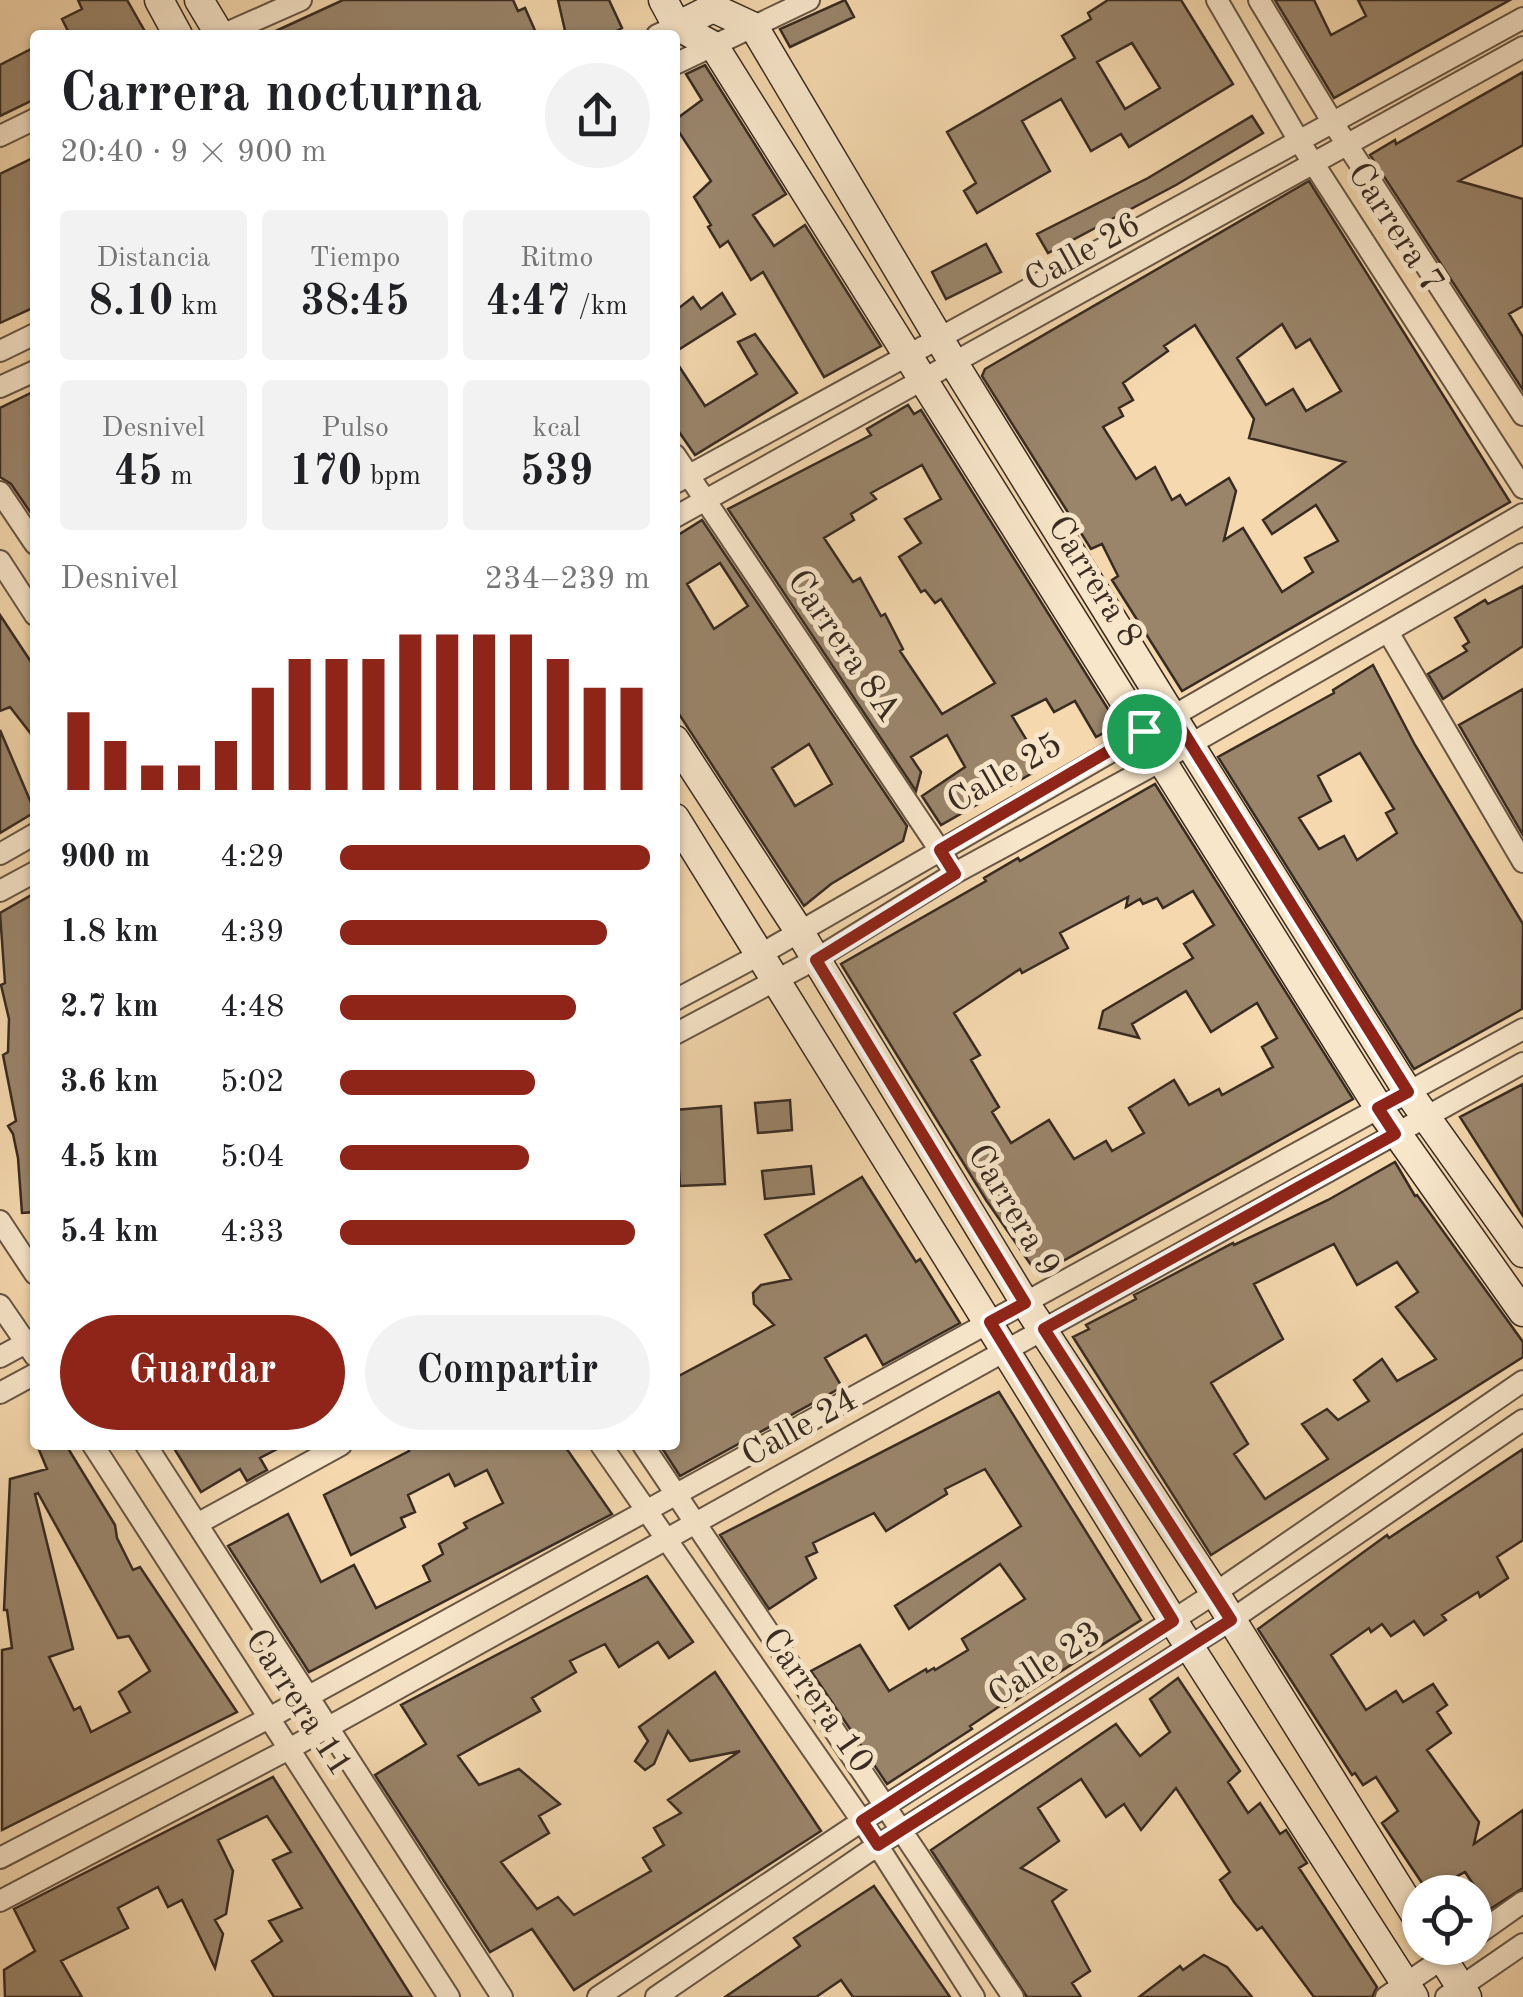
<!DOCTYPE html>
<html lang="es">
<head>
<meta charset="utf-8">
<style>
	body { margin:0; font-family:"Old Standard TT",serif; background:#f2f2f2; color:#202124; height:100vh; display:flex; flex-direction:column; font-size:38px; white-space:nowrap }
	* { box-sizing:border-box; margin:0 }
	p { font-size:32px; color:#757577 }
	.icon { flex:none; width:55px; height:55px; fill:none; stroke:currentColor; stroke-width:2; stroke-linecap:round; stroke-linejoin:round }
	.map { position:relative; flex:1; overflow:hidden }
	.sheet { position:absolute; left:30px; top:30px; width:650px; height:1420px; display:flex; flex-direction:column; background:#fff; border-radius:10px; box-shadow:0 2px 8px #0004 }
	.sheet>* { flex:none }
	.controls { position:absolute; left:1402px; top:1875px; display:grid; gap:20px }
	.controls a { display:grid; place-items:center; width:90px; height:90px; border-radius:50%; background:#fff; box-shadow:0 2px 8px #0004; font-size:50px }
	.pin { position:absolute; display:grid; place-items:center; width:85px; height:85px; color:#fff; margin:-42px; border:5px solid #fff; border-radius:50%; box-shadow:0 2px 10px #0007 }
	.round { display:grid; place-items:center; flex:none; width:105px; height:105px; border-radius:52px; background:#f2f2f2 }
	.overview { display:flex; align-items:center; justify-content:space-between; height:170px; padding:0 30px }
	h1 { font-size:55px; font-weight:700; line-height:75px }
	.figures { display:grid; grid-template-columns:repeat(3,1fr); gap:15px; height:170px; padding:10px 30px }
	.figures div { display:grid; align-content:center; border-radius:10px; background:#f2f2f2; text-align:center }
	.figures b { font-size:42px; font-weight:700 }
	.figures small { font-size:28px; font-weight:400 }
	.figures p { font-size:28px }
	.chart { height:280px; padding:20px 30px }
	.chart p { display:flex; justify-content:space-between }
	.chart svg { width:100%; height:180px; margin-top:10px; stroke:#8f2418; stroke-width:6 }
	.action { display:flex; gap:20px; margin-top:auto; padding:20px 30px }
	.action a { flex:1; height:115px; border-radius:60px; background:#8f2418; color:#fff; font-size:40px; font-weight:700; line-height:115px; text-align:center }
	.action a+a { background:#f2f2f2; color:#202124 }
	ul { padding:0 30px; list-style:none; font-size:32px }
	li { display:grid; grid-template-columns:160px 120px 1fr; align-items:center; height:75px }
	li i { height:25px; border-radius:12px; background:#8f2418 }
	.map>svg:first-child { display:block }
	.building { fill:#9a856b; stroke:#382b22; stroke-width:2.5; fill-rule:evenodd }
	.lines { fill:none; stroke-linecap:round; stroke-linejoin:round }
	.street-casing { stroke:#675645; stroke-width:24 }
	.secondary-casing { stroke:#382b22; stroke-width:31 }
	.street { stroke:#f8e6ca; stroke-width:20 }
	.secondary { stroke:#f8e6ca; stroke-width:28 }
	.route-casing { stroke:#fff; stroke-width:20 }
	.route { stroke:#8f2418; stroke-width:12 }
	.labels { text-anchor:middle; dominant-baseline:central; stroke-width:10; stroke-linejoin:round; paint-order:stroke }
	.street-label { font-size:35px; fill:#382b22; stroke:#f8e6ca }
</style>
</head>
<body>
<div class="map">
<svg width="1523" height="1997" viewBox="0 0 1523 1997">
	<rect width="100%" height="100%" fill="#f5d8ae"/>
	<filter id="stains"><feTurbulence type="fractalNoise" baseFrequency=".002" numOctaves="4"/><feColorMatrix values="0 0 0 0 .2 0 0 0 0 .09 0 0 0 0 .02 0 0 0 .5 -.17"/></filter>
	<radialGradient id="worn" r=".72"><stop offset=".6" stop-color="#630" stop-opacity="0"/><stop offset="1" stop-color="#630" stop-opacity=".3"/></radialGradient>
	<path class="building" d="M78,0h49l20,35h-77l-8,-16 20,-10z
		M343,0h170l5,11 7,-3 12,27h-270z
		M558,0h51l13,28 -13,7h-43z
		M845,0l9,17 -64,30 -10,-18z
		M1108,0h73l52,84 -104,63 -8,-13 -30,17 -30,-52 -39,22 28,50 -73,42 -13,-22 12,-8 -29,-51 128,-74 -13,-22 29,-17 -3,-6zM1132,43l28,45 -35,21 -28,-47z
		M1275,0h39l17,35 35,-19 -8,-16h152l-176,98z
		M35,47v52l-35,17v-51z
		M705,65l81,129 -33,21 21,31 31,-21 76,121 -57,31 -61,-105 -12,8 -23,-39 -8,6 -12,-20 3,-2 -17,-28 17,-16 -36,-55v-6l27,-20 -16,-26z
		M1523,72v73l-64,36 64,18v107l-14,8 14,23v53l-153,-235 25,-15 1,4z
		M1252,116l11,17 -87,52 -128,68 -11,-19 111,-56z
		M35,157v150l-35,16v-149z
		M1309,181l201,321 -328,189 -70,-111 6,-4 -16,-32 -11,5 -109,-173 3,-7zM1282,324l14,24 14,-9 31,52 -35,20 -13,-22 -27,16 -29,-47zM1195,325l59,94 -5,19 96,24 -82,58 9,14 44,-29 22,36 -33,17 8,14 -31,20 -39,-64 -19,12 12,-49 -7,-13 -43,27 -6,-10 -8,5 -17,-33 -19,12 -33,-52 20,-11 -4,-8 14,-8 -10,-17 45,-32 -4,-5z
		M986,244l15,28 -55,27 -14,-27z
		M722,293l13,21 -60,38v-41l18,-14 8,12z
		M755,334l42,59 -102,62 -20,-29v-66l30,46 52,-32 -19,-32z
		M35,391v128l-24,-35 -11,-7v-69z
		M908,405l6,9 7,-4 197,315 -22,12 -21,-36 -21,11 -8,-13 -34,17 31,51 -102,58 -19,-29 43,-29 -18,-32 -36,22 10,15 -5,19 -188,-282 143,-74 -4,-6zM922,465l19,34 -36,20 16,24 -22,14 22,35 4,-2 10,13 6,-4 54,84 -53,31 -42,-63 3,-2 -18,-35 -4,2 -21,-38 -7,4 -29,-44 30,-18 -3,-6 25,-15 -5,-6z
		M702,520l205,306 -4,15 -72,43 -27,22 -129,-198v-171zM720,563l28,43 -34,23 -27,-45zM809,744l23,40 -37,22 -23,-38z
		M1523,586v60l-80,53 -15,-25 39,-23 -4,-5 6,-4 -14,-24 30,-18 3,4z
		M0,615l35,53v71l-25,-32 -10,4z
		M1373,665l42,80 108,179 -1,85 -108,60 -196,-312 116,-64 -1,-3zM1360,753l34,56 -8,4 11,20 -40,27 -13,-24 -25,13 -20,-31 32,-17 -13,-25z
		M1523,689v146l-64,-110z
		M0,730l35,82 -35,21z
		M1155,784l198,315 -315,176 -52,-75 -145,-236 145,-83 -2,-3 34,-20 2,3zM1193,891l21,34 -30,19 9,14 -90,53 -4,17 40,10 -7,-14 54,-33 25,41 46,-29 20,35 -15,9 11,20 -51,28 -3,-6 -30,16 -15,-25 -45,28 15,25 -32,18 -6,-10 -32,18 -25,-39 -38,23 -19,-31 7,-5 -28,-47 9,-5 -26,-42 66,-44 2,4 46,-25 -8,-15 68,-36 -2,10 14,-8 3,5 14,-6 6,10z
		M35,893v319l-13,1 -4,-55 -5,-24 -5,-8 8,-5 -13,-66 5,-3 1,-33 -8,-34 4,-2 -5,-70z
		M1523,1084v132l-63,-99z
		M790,1100l2,30 -34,3 -3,-30z
		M721,1106l4,78 -45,2 -5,-76z
		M1395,1162l20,34 2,-1 106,147v15l-312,198 -138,-218 16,-8 -3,-4 50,-26 -2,-4 6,-3 93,-49 1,2 94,-45zM1334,1244l23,41 40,-23 21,30 -22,15 40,52 -39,22 -15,-22 -28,21 15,21 -31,19 -11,-11 -25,15 26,35 -63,40 -31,-45 14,-10 -37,-61 72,-44 -29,-55z
		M811,1166l3,28 -49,5 -3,-28z
		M862,1177l54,85 4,-3 40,64 -77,42 -17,-30 -41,23 17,29 -162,89 -20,-31h15v-67l99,-53 -20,-21 -1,-11 8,-8 30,-6 -26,-44z
		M999,1392l142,228 -136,87 -2,-3 -33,22 2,3 -85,55 -76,-113 49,-26 29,46 37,-22 1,3 7,-4 1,2 33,-20 -6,-11 63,-40 -25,-35 -91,65 -14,-23 126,-80 -36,-57 -40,20 2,5 -61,37 -12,-18 -61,30 4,9 -11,5 10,21 -47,31 -49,-74z
		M37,1445h29l49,80 2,13 16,32 7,-3 97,145 -235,118v-180l10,-2 -5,-38h-3l6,-131 37,-10zM38,1493l80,145 11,-2 21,35 -31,21 11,20 -39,20 -11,-25 -6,3 -25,-53 24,-8 -38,-155z
		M172,1445h113l-25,13 7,12 -20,11 -7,-12 -39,23z
		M406,1445h158l48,69 -303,158 -81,-126 60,-32 33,68 33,-17 22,43 54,-27 -7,-15 20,-12 -4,-10 28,-16 -3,-5 39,-20 -16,-33 -32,16 -6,-12 -41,21 7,17 -14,6 4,9 -54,28 -27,-60 85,-44z
		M1523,1449v91l-26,17 11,21 -28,19 -2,-5 -36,23 4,5 -22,15 -10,-14 -23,15 -9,-12 -11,8 -2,-4 -38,27 35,55 30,-19 7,11 30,-18 14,21 -10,7 14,21 -24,17 52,72 -5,22 49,-34v78l-33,21 -25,-37 -37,20 -46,-69 16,-12 -22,-34 -13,8 -8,-12 -3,2 -94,-146 129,-94 2,3z
		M647,1576l46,66 -24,16 -11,-16 -39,25 -14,-23 -35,17 6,11 -44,26 8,13 -82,45 21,29 40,-16 41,35 -21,12 10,17 -48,29 36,47 21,-12 16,18 77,-44 -8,-13 21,-13 -10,-17 27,-15 -13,-13 72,-49 -50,10 -22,-30 -14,33 -9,6 -10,-9 13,-20 -9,-14 76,-55 106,159 -247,159 -42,-61 -42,23 -115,-177 51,-31 -25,-39z
		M1178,1678l62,93 -12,11 20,31 12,-10 20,31 6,-4 21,33 -8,5 78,119 -5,10h-58l-52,-70 -5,3 -23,-28 -14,-22 10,-8 -54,-84 -35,42 -17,-26 -18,13 -25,-38 -43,29 21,33 -38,27 45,22 -14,11 38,70 -18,12 9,14h-54l-96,-147 185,-126 24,32 30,-24 -20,-33z
		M273,1777l139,220h-138l-22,-36 30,-20 -13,-20 33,-13 -29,-48 18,-8 -24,-36 -49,24 15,31 -7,43 -11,6 8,14 -8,34 -33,-68 -14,7 -10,-20 -40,21 10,20 -67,33 21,36h-77l-1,-27 31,-19 -21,-42z
		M874,1886l76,111h-97l-12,-17 -25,17h-91l75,-51 -6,-8z
		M1204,1955l23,12 25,30h-113l41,-31 3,4z"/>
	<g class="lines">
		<defs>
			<path id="street" d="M1217,0l82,141 224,347
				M1259,0l74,123 190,292
				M222,35l79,-35
				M657,35l20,-9
				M675,64l134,-64
				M0,136l35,-17
				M0,351l35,-17
				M0,387l35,-16
				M675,455l272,406
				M675,483l848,-465
				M0,492l35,52
				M675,517l848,-470
				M0,561l35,54
				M1388,632l135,230
				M0,854l35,-20
				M0,891l35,-19
				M675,1000l86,-46 762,-440
				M675,1034l141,-75 139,-86 206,-112 362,-207
				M0,1221l35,53
				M0,1305l35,51
				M0,1357l35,-19
				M0,1393l35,-19
				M93,1445l356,552
				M146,1445l356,552
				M601,1445l261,376 112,176
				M643,1445l370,552
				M197,1524l144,-79
				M0,1858l269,-140 1254,-689
				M0,1901l289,-152 1234,-686
				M1475,1936l48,-34
				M598,1997l264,-176 353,-228 308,-212
				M656,1997l222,-152 353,-225 292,-200
				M1386,1997l72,-49
				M1446,1997l77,-53"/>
			<path id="secondary" d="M159,0l19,35
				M199,0l21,35
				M663,0l14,26 37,20 665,1062 144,204
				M677,26l36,-18 41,19 199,335 237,383 218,347 115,161
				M675,740l124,191 226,372 190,290 205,329
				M675,818l498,803 241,376
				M1436,1948l31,49"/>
		</defs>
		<use href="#street" class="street-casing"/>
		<use href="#secondary" class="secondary-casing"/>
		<use href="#street" class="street"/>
		<use href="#secondary" class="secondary"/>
	</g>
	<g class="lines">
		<defs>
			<path id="route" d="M1172,714l236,378 -30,16 17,26 -351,195 187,291 -353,225 -16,-24 311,-200 -183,-299 35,-19 -209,-343 139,-86 -15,-24z"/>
		</defs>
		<use href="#route" class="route-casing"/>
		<use href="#route" class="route"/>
	</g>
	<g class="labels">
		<g class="street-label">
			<text transform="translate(1395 228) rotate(57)">Carrera 7</text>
			<text transform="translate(1083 253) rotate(-29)">Calle 26</text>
			<text transform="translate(1094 582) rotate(58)">Carrera 8</text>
			<text transform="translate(843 646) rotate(56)">Carrera 8A</text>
			<text transform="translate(1005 774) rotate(-30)">Calle 25</text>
			<text transform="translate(1013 1211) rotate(59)">Carrera 9</text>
			<text transform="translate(800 1428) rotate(-29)">Calle 24</text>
			<text transform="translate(1045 1665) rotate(-33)">Calle 23</text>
			<text transform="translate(817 1701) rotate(55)">Carrera 10</text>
			<text transform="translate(298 1703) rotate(57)">Carrera 11</text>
		</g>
	</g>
	<rect width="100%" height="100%" filter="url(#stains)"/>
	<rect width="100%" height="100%" fill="url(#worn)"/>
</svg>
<div class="controls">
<a><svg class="icon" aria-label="locate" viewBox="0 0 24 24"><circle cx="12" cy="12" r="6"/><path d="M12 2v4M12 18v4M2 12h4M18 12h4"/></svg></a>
</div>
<div class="pin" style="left:1144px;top:731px;background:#1e9e55"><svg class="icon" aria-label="arrive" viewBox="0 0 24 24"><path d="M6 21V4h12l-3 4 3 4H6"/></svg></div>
<section class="sheet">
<div class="overview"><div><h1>Carrera nocturna</h1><p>20:40 · 9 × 900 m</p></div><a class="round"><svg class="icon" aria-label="share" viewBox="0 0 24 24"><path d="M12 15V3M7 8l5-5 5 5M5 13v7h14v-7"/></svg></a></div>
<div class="figures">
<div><p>Distancia</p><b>8.10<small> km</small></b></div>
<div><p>Tiempo</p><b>38:45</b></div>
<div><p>Ritmo</p><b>4:47<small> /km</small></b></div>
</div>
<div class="figures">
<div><p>Desnivel</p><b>45<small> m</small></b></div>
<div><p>Pulso</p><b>170<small> bpm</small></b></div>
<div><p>kcal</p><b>539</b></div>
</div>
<div class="chart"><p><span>Desnivel</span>234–239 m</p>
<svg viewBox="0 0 160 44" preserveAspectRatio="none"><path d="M5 44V25M15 44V32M25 44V38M35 44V38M45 44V32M55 44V19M65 44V12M75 44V12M85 44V12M95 44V6M105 44V6M115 44V6M125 44V6M135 44V12M145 44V19M155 44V19"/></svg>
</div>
<ul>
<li><b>900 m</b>4:29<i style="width:100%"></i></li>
<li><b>1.8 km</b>4:39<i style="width:86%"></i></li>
<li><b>2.7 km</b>4:48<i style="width:76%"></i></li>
<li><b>3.6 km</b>5:02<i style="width:63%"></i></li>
<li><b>4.5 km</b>5:04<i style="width:61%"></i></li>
<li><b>5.4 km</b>4:33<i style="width:95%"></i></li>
</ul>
<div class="action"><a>Guardar</a><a>Compartir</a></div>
</section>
</div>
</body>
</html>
